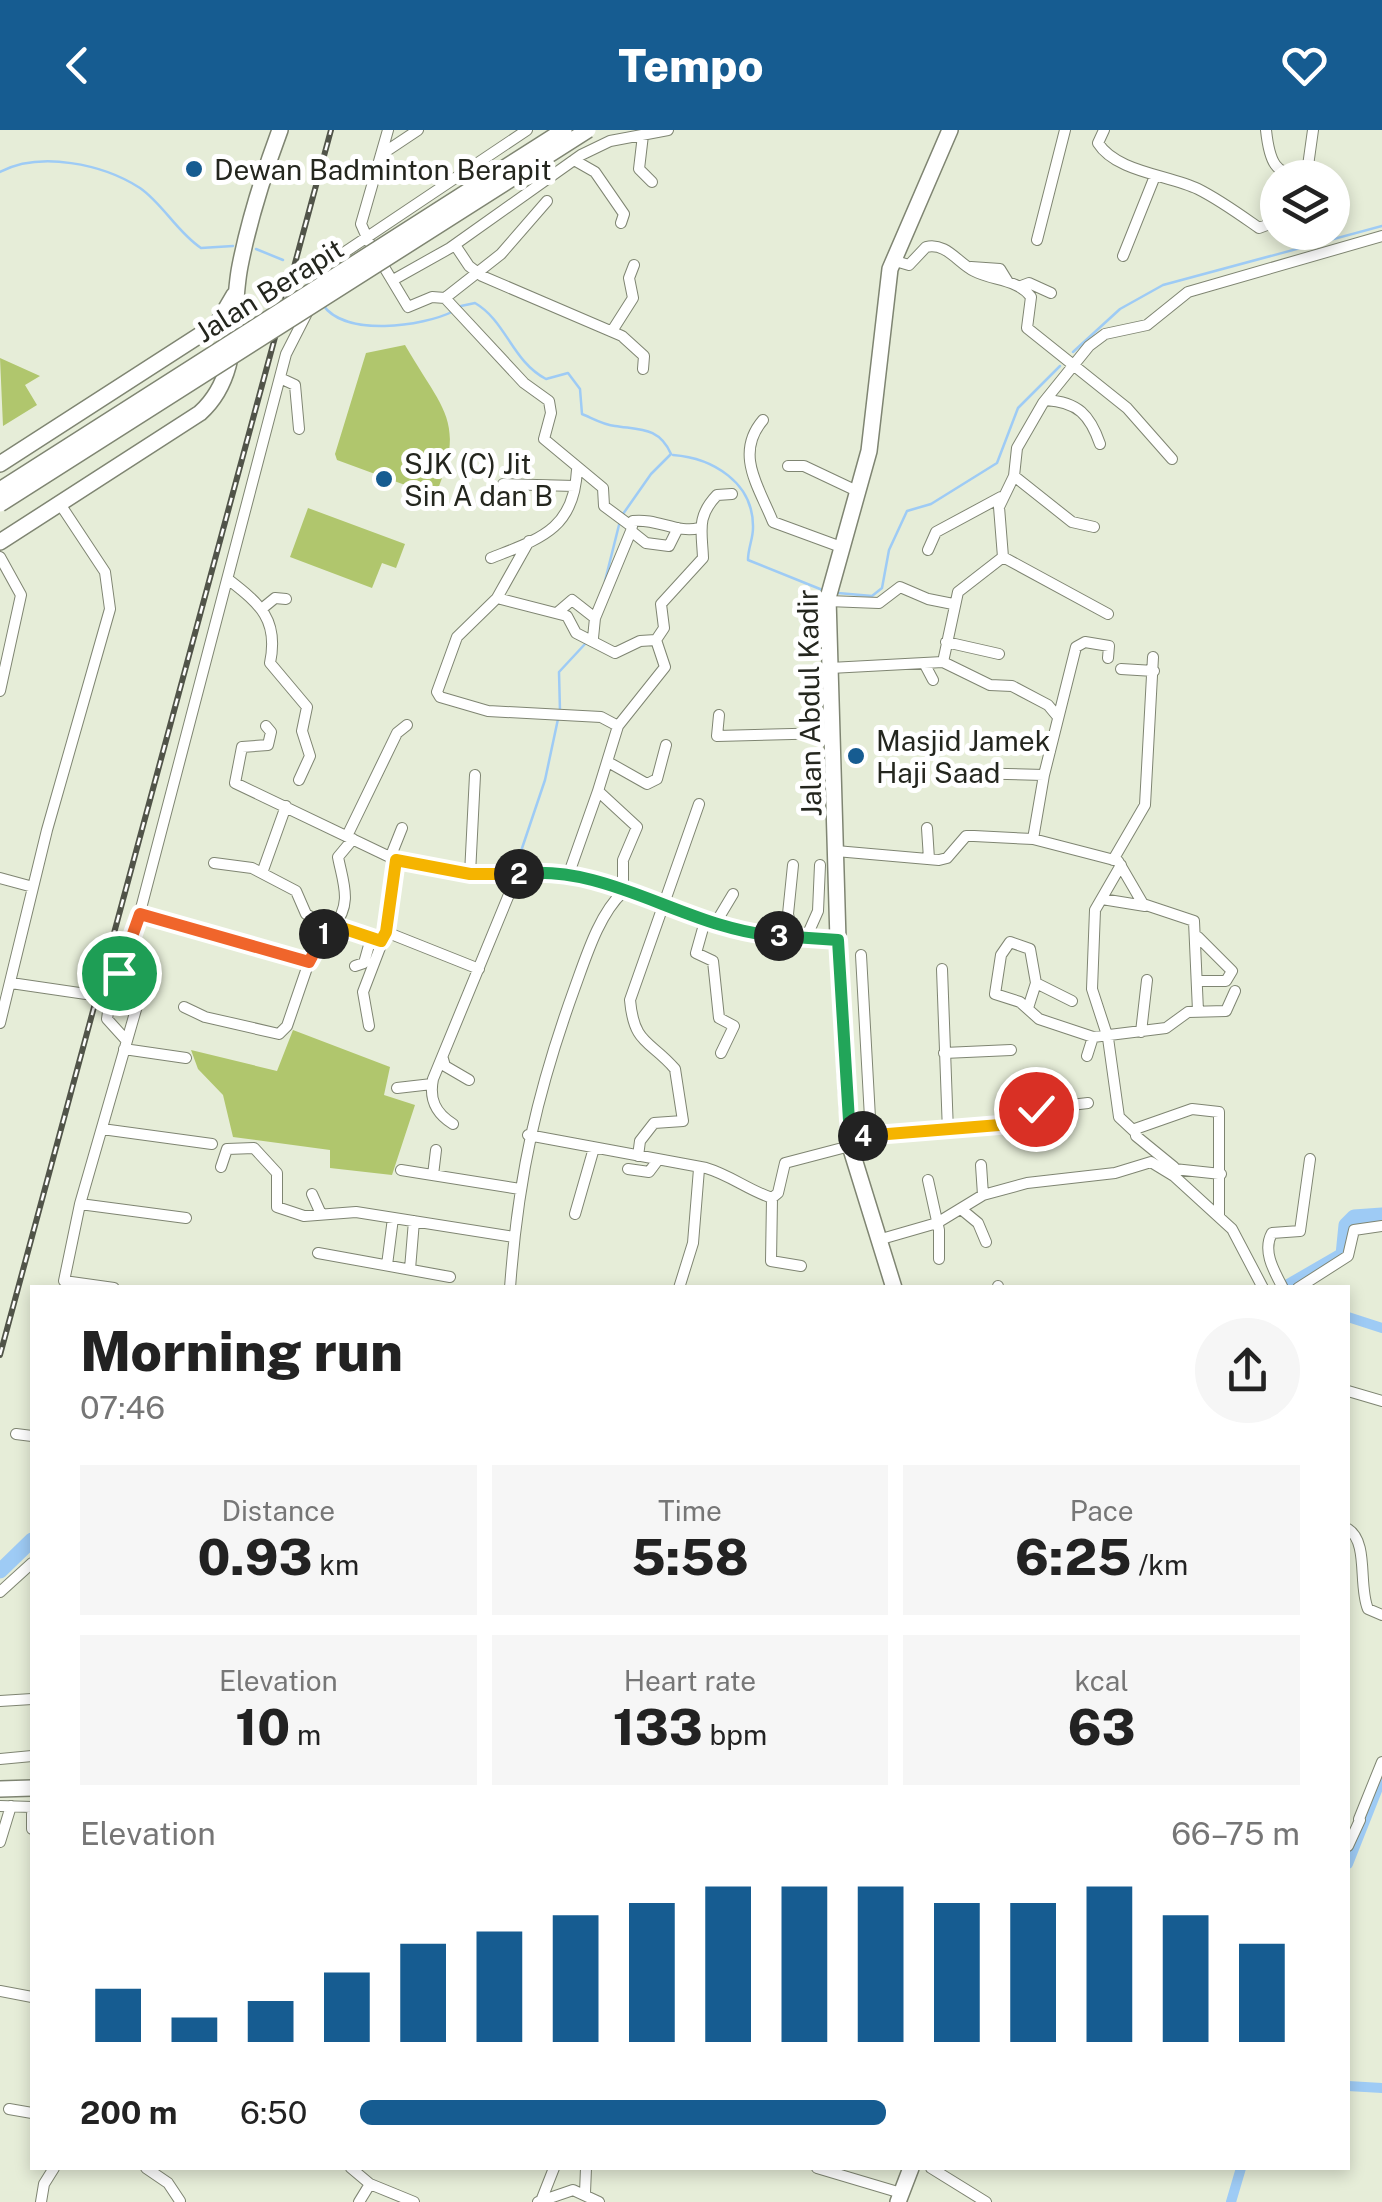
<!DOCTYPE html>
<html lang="en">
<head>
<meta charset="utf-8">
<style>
	body { margin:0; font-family:"Public Sans",sans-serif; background:#f6f6f6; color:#222; height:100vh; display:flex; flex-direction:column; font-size:38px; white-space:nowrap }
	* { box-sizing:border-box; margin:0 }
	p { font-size:32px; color:#767676 }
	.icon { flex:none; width:55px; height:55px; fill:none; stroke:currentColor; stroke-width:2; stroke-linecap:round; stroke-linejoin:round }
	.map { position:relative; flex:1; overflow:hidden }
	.side { position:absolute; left:30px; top:1155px; width:1320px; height:885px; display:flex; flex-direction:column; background:#fff; border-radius:0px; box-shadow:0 5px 15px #0003 }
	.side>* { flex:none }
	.tools { position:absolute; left:1260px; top:30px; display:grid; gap:20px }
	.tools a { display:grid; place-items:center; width:90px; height:90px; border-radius:50%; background:#fff; box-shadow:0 5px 15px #0003; font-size:50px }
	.pin { position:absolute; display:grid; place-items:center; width:85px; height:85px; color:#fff; margin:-42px; border:5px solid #fff; border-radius:50%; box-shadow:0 2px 10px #0007 }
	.km { position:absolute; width:50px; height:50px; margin:-25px; border-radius:50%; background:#222; color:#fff; font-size:28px; line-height:50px; text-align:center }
	.round { display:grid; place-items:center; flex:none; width:105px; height:105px; border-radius:52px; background:#f6f6f6 }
	.head { display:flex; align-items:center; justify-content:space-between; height:170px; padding:0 50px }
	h1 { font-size:55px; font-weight:800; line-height:75px }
	.figures { display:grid; grid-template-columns:repeat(3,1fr); gap:15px; height:170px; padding:10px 50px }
	.figures div { display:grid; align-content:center; border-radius:0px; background:#f6f6f6; text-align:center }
	.figures b { font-size:50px; font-weight:800 }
	.figures small { font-size:28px; font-weight:400 }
	.figures p { font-size:28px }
	.chart { height:280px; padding:20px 50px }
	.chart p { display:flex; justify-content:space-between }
	.chart svg { width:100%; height:180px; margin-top:10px; stroke:#165c91; stroke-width:6 }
	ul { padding:0 50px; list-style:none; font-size:32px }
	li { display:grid; grid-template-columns:160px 120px 1fr; align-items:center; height:75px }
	li i { height:25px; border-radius:12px; background:#165c91 }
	header { display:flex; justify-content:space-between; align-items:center; height:130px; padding:0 50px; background:#165c91; color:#fff; font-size:45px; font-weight:800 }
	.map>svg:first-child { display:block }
	.green { fill:#b0c66d }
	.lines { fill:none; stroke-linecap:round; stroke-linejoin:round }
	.stream { stroke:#9ecbf5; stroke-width:2.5 }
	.canal { stroke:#9ecbf5; stroke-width:10 }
	.river { stroke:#9ecbf5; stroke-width:15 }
	.street-tunnel { stroke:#bfc5b3; stroke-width:10; stroke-dasharray:10 5; stroke-linecap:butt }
	.street-casing { stroke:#7f8572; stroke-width:12 }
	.secondary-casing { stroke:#7f8572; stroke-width:18 }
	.street { stroke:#fff; stroke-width:10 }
	.secondary { stroke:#fff; stroke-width:15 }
	.rail-casing { stroke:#515449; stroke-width:6 }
	.rail { stroke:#fff; stroke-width:2.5; stroke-dasharray:8; stroke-linecap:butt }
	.secondary-bridge-casing { stroke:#7f8572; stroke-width:18; stroke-linecap:butt }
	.secondary-bridge { stroke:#fff; stroke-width:15 }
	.split-1-casing { stroke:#fff; stroke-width:20 }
	.split-2-casing { stroke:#fff; stroke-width:20 }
	.split-3-casing { stroke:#fff; stroke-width:20 }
	.split-4-casing { stroke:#fff; stroke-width:20 }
	.split-5-casing { stroke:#fff; stroke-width:20 }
	.split-1 { stroke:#f0652b; stroke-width:12 }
	.split-2 { stroke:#f5b400; stroke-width:12 }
	.split-3 { stroke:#22a559; stroke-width:12 }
	.split-4 { stroke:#22a559; stroke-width:12 }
	.split-5 { stroke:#f5b400; stroke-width:12 }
	.poi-dot { fill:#165c91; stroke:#fff; stroke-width:4 }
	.labels { text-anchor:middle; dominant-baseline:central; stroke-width:10; stroke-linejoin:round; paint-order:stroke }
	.poi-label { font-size:28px; fill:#24261e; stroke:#fff; text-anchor:start }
	.street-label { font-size:28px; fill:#24261e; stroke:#fff }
</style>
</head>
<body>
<header><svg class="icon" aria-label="back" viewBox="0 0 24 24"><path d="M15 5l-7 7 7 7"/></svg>Tempo<svg class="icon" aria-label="heart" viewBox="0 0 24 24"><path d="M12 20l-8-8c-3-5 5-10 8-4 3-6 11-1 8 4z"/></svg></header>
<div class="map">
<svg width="1382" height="2072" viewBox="0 0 1382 2072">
	<rect width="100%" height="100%" fill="#e6edd8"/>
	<path class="green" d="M405,215c38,66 62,76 30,151l-98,-36 -2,-6 31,-101z
		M0,228l40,18 -15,9 12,20 -34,21z
		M308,378l97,36 -9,24 -14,-5 -10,25 -82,-31z
		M293,900l97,37 -6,28 31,10 -23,70 -62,-7v-18l-97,-13 -10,-42 -25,-26 -7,-19 86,21z"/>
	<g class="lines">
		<path class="stream" d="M0,42c40,-21 103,-8 140,16 23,16 37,44 61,60l32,-2
			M256,119l27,11
			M299,144l11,12
			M323,175c22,32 99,22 131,6
			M461,176l14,-3c31,18 37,58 71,76l22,-6 12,16 2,25c10,4 22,11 33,12 25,4 44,1 56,28l-20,20 -28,40
			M1073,222l47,-43 43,-24 219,-59
			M673,325c39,3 81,27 80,73 0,11 -5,20 -5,32l77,31
			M605,451l15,-60
			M838,463l34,3 10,-8 7,-38 18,-39 24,-7 66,-41 21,-55 42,-42
			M560,581l-1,-39 26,-28
			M515,739l30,-89 13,-61"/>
		<path class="canal" d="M1348,1187l34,11
			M1348,1734l34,-86
			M1348,1956l34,2
			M1231,2072l10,-34"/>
		<path class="river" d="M1286,1158l57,-33 3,-30 8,-8 28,-2
			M0,1441l32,-31"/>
		<path class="street-tunnel" d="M86,864l20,4"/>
		<defs>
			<path id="street" d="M1104,0l-6,13c18,29 71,32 100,46 22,11 41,25 61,39l8,-3 5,-11
				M1266,0c3,28 8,50 41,43l6,-43
				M643,5l-4,34 13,13
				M382,24l36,-24
				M574,30l21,12 29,42 -3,9
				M1037,110l28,-110
				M369,112l-8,-18 27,-94
				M455,115l14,21 13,10 140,60 22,20 -1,13
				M1123,126l32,-80
				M378,127l30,50 24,-10 13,1 79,85 25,18 2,12 -7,26 59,49 1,18 27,20
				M892,130l17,5 17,-18c20,-5 32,16 48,24 19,10 44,8 57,26l-4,31 100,80 45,51
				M971,137l29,2 8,13
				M393,150l57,-32 131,-93 29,-14 58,-11
				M1021,156l8,-3 22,10
				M316,159l11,-25 200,-134
				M445,168l56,-44 46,-53
				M612,201l21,-33 -4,-20 5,-13
				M280,248l15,7 4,44
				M1046,270c32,2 44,15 54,44
				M763,290c-29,34 -4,67 10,102l68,25
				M788,336h16l55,26
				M1014,346l58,46 22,5
				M503,354l72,2
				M678,398l-9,18 -23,-3 -15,-12 2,-10c23,-3 46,13 66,7
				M928,420l8,-18 65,-35
				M0,427l21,38 -21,96
				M1003,427l105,57
				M491,428c48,-19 83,-28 86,-88
				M229,450c31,24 50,40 41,83l37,44 -5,24 8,25 -11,24
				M497,468l32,-57
				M828,471l51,2 21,-16 28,12 25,5
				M264,477l11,-9 11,1
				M558,482l14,-12 23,18
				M593,508l2,-20 36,-87
				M946,512l53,12
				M943,532l15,-70 45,-35 -4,-50 15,-31 3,-28 26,-45 46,-57 16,-12 42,-9 41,-33 194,-56
				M924,533l9,17
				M830,538l113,-6 47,23 22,1 36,19 10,12
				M1121,539l33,2
				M719,585l-2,21 115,-3
				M266,596l5,6 -3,13 -26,2 -7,36 161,77 74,14 104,-1 176,61 88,6
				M618,596l-17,-9 -113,-6 -48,-14 -3,-5 20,-55 40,-39 70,18 9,17 39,20 25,-12 16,-1 8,-12 -3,-24 42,-46c-1,-27 -7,-41 14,-63l15,-1
				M608,632l39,22 10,-5 9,-34
				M963,643l81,2
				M927,698l2,31
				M347,706l50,-103 10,-8
				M1033,709l11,-64 32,-128 9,-5 24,4 -1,12
				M836,721l103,9 8,-2 19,-22h8l59,3 85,22 25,43 51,17 4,90
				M390,728l12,-30
				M1113,730l32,-55 8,-148
				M214,733l38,5 44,23 10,23 24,14
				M793,735l-5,49 5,23
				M1121,735l-26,45 -3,79 16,49 11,79 15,14
				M262,743l24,-67
				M569,743l29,-82
				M470,744l5,-99
				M0,748l33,9
				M1102,769l43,7
				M140,784l169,48
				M705,791l-9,32 17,8 6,57 15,8 -13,27
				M715,794l18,-30
				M333,797c20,-23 10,-44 5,-70l15,-18
				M386,802l93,37
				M1198,807l34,34 -6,10h-26
				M806,808l12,-27 2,-46
				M861,825l10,181
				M355,836l9,-3 7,-25
				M942,839l6,163
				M11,853l75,11
				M1036,853l36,18
				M184,877l21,10 74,17 8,-8 23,-67 17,-29 12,-3 42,14
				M1028,878l8,-25 -6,-34 -20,-7 -9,13 -6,39 25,8 19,17 54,18 73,-9 22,-16 38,-1 9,-20
				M0,893l47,-193 63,-221 -5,-37 -45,-68
				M369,896l-6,-34 23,-60 10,-72
				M1141,902l6,-52
				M126,910l-19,-21 3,-20 23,-60 153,-585 25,-49
				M124,919l62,9
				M944,923l67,-3
				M1087,926l6,-19
				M443,929l2,7 24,14
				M397,958l35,-4
				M1037,979l51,-6
				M453,994c-18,-11 -24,-25 -20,-45l84,-204
				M102,999l110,15
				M528,1005l178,33c24,7 42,22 66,30l6,-5 7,-30 65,-17
				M850,1007l173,-14 11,-8 3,-13 -9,-20 19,-5
				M638,1026l2,-15 14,-18 29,-2 -8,-52c-25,-29 -41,-24 -45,-69l69,-196
				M981,1035l2,30
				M221,1037l6,-18 27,-1 23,25v34l27,9 52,-4 158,25
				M1174,1037l-38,-31 -1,-7 57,-20 27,3v104
				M628,1039l21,3 9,-12
				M1174,1039l47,5
				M401,1040l119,19
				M433,1045l3,-25
				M928,1050l11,50v29
				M312,1064l9,20
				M772,1068l-1,63 30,5
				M80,1074l106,14
				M961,1079l17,14 8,19
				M575,1084l19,-66
				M878,1110l59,-17 46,-28 44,-12 88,-10 36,-11 23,14 58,53 31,59
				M318,1123l132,24
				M387,1135l6,-47
				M410,1139l4,-48
				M998,1156v2
				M114,1158l-50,-7 16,-77 61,-212
				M510,1158c8,-112 27,-196 65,-301 11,-30 24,-73 48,-95v-32l14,-33 -39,-36 20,-65 47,-59 -9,-27
				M679,1158l14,-45 6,-74
				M1283,1158c-9,-17 -21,-37 -11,-55l28,-2 10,-72
				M1298,1158l50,-32 6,-26 28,-4
				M1348,1261l34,10
				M16,1304l16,2
				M1348,1399c21,13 10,57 20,80l14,6
				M0,1462l32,-29
				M0,1571l32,-2
				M0,1629l32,-3
				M0,1676l32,1
				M32,1684v15
				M1359,1689l23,-57
				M0,1712l11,-36
				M1348,1716l12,-26
				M0,1861l32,6
				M9,1979l23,4
				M146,2038l22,15 12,18
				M351,2038l19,16 44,18
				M817,2038l84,25
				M931,2038l55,34
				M585,2063l1,-25
				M541,2071l13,-33
				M41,2072l3,-18 10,-16
				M359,2072l11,-18
				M538,2072l35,-12 26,12"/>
			<path id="secondary" d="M0,334l217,-140 17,-29
				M0,412l200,-129c43,-39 30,-97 40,-147 9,-46 24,-93 40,-136
				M894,1158l-44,-142 -12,-206 -10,-342 41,-147 21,-182 60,-139
				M0,1659l32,-1
				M898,2072l13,-34"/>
		</defs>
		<use href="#street" class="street-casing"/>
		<use href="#secondary" class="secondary-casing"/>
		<use href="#street" class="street"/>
		<use href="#secondary" class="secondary"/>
		<defs>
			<path id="rail" d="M0,1225l331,-1225"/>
		</defs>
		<use href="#rail" class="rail-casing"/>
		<use href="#rail" class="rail"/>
		<defs>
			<path id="secondary-bridge" d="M0,360l564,-360
				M0,374l588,-374"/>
		</defs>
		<use href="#secondary-bridge" class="secondary-bridge-casing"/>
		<use href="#secondary-bridge" class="secondary-bridge"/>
	</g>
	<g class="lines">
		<defs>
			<path id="split-1" d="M119,843l21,-59 169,48 15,-28"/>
			<path id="split-2" d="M324,804l15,-7 42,14 5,-9 10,-72 74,14h49"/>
			<path id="split-3" d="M519,744c91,-11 170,57 260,62"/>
			<path id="split-4" d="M779,806l59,4 12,197 13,-1"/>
			<path id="split-5" d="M863,1006l161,-13 12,-14"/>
		</defs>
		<use href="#split-1" class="split-1-casing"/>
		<use href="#split-2" class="split-2-casing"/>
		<use href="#split-3" class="split-3-casing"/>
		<use href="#split-4" class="split-4-casing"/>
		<use href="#split-5" class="split-5-casing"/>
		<use href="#split-1" class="split-1"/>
		<use href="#split-2" class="split-2"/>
		<use href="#split-3" class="split-3"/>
		<use href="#split-4" class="split-4"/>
		<use href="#split-5" class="split-5"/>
	</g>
	<g class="poi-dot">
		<circle cx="194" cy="39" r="10"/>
		<circle cx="384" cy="349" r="10"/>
		<circle cx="856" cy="626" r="10"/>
	</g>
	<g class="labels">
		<g class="poi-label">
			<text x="214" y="39">Dewan Badminton Berapit</text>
			<text x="404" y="333">SJK (C) Jit<tspan x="404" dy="32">Sin A dan B</tspan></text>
			<text x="876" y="610">Masjid Jamek<tspan x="876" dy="32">Haji Saad</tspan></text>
		</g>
		<g class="street-label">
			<text transform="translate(269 160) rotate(-32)">Jalan Berapit</text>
			<text transform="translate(809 573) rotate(-91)">Jalan Abdul Kadir</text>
		</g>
	</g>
</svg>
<div class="tools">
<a><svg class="icon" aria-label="layers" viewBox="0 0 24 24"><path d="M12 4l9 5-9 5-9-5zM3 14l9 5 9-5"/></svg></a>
</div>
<div class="pin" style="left:119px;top:843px;background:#1e9e55"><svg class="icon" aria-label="arrive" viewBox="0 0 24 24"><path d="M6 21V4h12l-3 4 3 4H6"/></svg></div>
<div class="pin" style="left:1036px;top:979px;background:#d93025"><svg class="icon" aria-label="check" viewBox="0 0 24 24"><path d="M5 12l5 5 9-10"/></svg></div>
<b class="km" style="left:324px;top:804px">1</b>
<b class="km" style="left:519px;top:744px">2</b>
<b class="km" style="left:779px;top:806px">3</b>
<b class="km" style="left:863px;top:1006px">4</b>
<section class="side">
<div class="head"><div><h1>Morning run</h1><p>07:46</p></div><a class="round"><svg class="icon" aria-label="share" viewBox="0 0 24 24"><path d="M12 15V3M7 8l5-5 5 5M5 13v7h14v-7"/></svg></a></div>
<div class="figures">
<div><p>Distance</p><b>0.93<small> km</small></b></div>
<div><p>Time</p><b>5:58</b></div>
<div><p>Pace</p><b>6:25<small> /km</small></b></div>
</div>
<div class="figures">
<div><p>Elevation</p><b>10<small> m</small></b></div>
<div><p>Heart rate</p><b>133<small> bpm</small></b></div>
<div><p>kcal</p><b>63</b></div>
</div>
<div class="chart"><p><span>Elevation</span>66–75 m</p>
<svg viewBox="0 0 160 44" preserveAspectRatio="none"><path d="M5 44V31M15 44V38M25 44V34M35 44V27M45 44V20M55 44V17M65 44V13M75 44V10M85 44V6M95 44V6M105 44V6M115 44V10M125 44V10M135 44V6M145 44V13M155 44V20"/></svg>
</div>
<ul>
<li><b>200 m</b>6:50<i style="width:56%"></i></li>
</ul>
</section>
</div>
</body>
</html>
